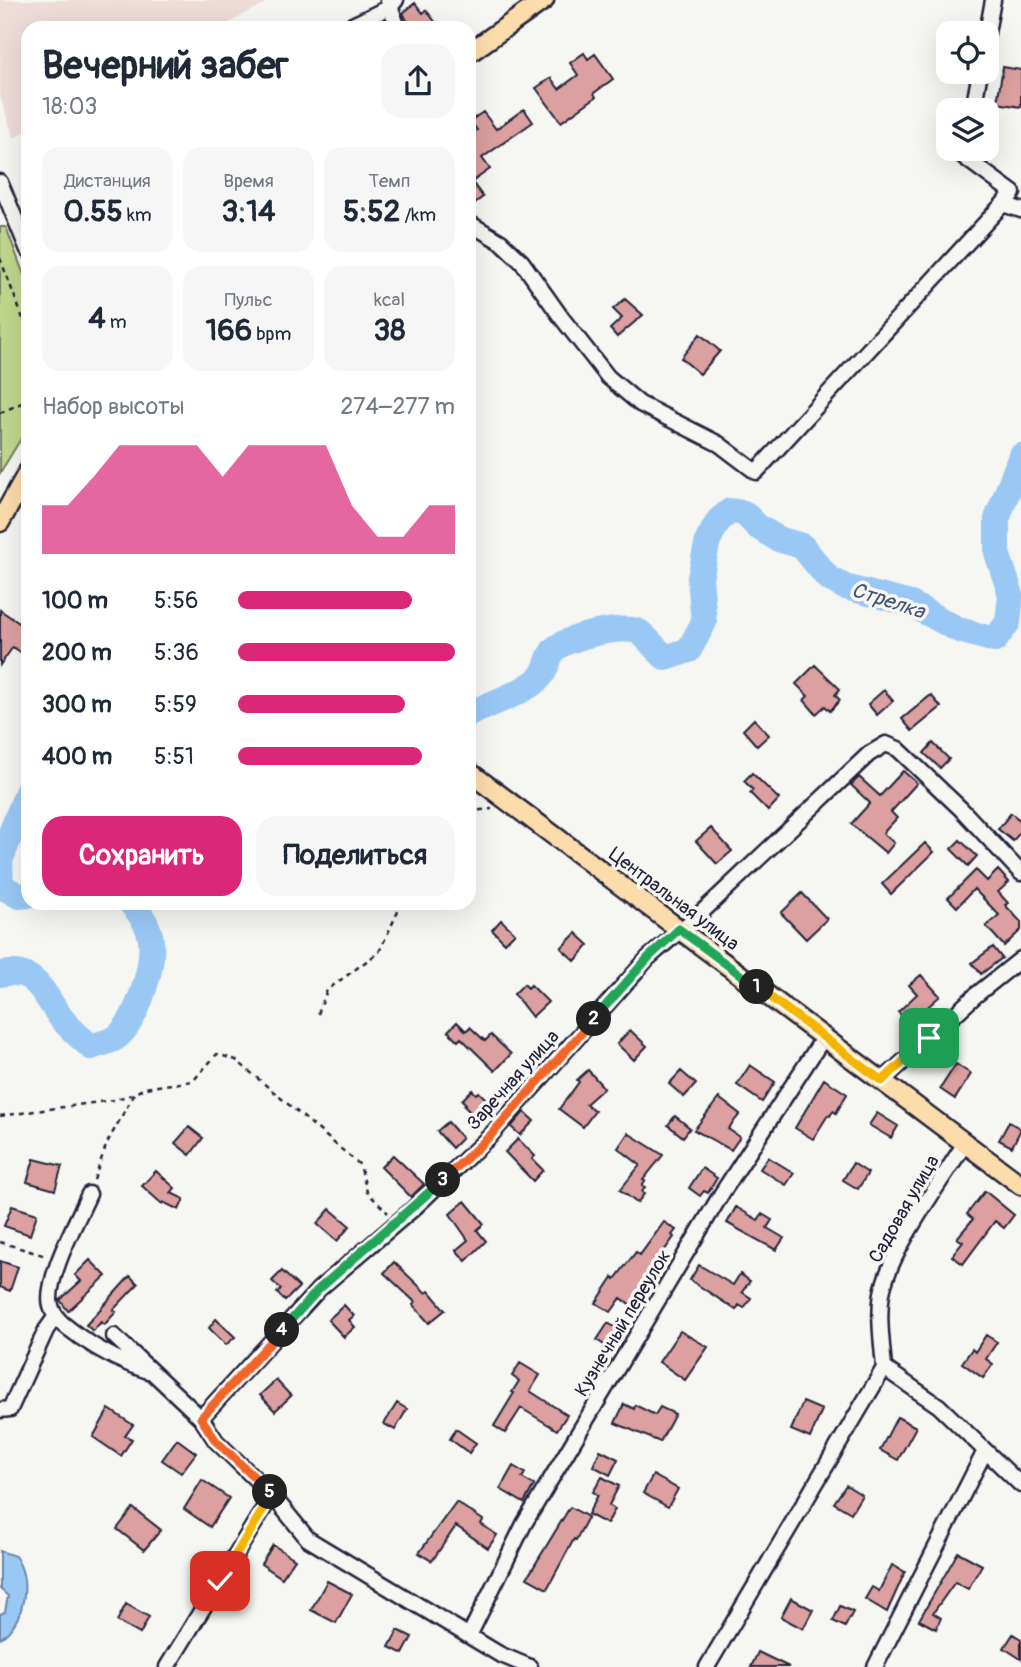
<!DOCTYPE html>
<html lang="ru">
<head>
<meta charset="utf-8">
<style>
	body { margin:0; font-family:Pangolin,sans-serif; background:#f6f6f7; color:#1f2937; height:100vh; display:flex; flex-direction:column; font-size:26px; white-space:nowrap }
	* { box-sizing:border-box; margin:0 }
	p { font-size:23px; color:#747a83 }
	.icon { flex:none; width:38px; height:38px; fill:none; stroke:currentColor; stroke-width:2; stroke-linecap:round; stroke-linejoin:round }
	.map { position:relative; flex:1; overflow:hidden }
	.panel { position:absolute; left:21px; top:21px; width:455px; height:889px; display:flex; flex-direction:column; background:#fff; border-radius:21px; box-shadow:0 7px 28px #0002 }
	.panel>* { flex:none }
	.tools { position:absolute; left:936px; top:21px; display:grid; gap:14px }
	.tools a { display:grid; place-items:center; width:63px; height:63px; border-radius:14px; background:#fff; box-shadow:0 7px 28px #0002; font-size:35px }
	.pin { position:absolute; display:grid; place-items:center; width:60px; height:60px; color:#fff; margin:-30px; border-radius:14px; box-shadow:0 4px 10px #0006 }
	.km { position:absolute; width:35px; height:35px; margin:-18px; border-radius:50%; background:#222; color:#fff; font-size:19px; line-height:35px; text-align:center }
	.round { display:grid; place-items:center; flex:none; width:74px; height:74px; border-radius:21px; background:#f6f6f7 }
	.overview { display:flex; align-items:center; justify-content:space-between; height:119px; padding:0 21px }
	h1 { font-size:38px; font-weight:700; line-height:52px }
	.figures { display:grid; grid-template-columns:repeat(3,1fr); gap:10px; height:119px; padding:7px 21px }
	.figures div { display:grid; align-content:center; border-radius:18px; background:#f6f6f7; text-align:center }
	.figures b { font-size:30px; font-weight:700 }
	.figures small { font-size:19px; font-weight:400 }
	.figures p { font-size:19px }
	.chart { height:196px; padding:14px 21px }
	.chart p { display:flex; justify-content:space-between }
	.chart svg { width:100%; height:126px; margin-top:7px; fill:#db2777; opacity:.7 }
	.cta { display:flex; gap:14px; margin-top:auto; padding:14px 21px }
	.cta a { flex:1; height:80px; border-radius:21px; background:#db2777; color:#fff; font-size:28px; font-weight:700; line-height:80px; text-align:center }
	.cta a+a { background:#f6f6f7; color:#1f2937 }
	ul { padding:0 21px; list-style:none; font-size:23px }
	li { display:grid; grid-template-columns:112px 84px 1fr; align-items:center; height:52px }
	li i { height:18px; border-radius:9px; background:#db2777 }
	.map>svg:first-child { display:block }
	.built { fill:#eedcd9 }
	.green { fill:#c1d78d; stroke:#727c64; stroke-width:2 }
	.water { fill:#9ac8f5; stroke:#6a86ab; stroke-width:2 }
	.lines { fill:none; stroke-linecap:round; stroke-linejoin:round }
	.river { stroke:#9ac8f5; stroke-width:26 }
	.building { fill:#dba09f; stroke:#22223b; stroke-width:2 }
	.minor-casing { stroke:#22223b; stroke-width:19 }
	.major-casing { stroke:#22223b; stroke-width:23 }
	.path { stroke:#22223b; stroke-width:2.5; stroke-dasharray:5 5; stroke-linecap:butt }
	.minor { stroke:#f6f6f2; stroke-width:14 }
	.major { stroke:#fddcac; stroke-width:18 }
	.split-1-casing { stroke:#fff; stroke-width:14 }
	.split-2-casing { stroke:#fff; stroke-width:14 }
	.split-3-casing { stroke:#fff; stroke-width:14 }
	.split-4-casing { stroke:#fff; stroke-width:14 }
	.split-5-casing { stroke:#fff; stroke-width:14 }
	.split-6-casing { stroke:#fff; stroke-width:14 }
	.split-1 { stroke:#f5b400; stroke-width:9 }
	.split-2 { stroke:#22a559; stroke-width:9 }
	.split-3 { stroke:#f0652b; stroke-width:9 }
	.split-4 { stroke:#22a559; stroke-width:9 }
	.split-5 { stroke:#f0652b; stroke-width:9 }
	.split-6 { stroke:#f5b400; stroke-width:9 }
	.labels { text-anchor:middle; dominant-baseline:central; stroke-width:7; stroke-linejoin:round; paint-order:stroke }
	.street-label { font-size:19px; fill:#22223b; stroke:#f6f6f2 }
	.water-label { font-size:21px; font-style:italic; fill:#465473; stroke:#f6f6f2 }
</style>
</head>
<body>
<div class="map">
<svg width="1021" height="1667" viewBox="0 0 1021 1667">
	<rect width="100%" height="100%" fill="#f6f6f2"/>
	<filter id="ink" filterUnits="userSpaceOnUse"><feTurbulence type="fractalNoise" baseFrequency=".0143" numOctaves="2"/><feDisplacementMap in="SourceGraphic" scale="14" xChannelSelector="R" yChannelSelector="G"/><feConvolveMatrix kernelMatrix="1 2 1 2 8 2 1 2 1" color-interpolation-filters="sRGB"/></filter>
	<g filter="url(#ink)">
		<path class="built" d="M0,0h271l-52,28h-191v102l-14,8 -14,-42z"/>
		<path class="green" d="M0,227h6l22,59v141l-28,46z"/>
		<path class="water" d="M0,1551l15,5c17,25 10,65 -15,83v-25l5,-2 3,-16 -8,-7z"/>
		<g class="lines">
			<path class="river" d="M469,714c19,-10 59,-22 72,-38 7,-8 7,-22 15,-28 13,-11 68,-24 83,-16 7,4 18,19 27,26l23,-8 15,-28 -4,-44 8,-38 11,-20 11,-9 14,2 14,14 20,12 24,7 26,32 17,9 66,17 48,26 36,10 13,-18 3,-27 -14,-42v-34l24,-63
				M0,861l28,-71
				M0,862l1,24 18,10 9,-1
				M0,974c37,-8 43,21 62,45 9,11 19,19 29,28 8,-3 20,-5 26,-10 20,-16 37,-70 34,-96 -1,-14 -11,-28 -20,-38"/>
		</g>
		<path class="building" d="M415,3l8,10 3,-3 14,18h-29l-8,-15z
			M584,53l4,6 7,-5 18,25 -19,14 2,4 -35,25 -25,-34 15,-10 8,11 19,-14 -8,-12z
			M1003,67l18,3v37l-24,-4z
			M524,109l9,13 -51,36 8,11 -18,13 11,15 -14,10v-72l8,-5 -7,-9 13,-9 13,17z
			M625,299l18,16 -26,22 -7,-8 12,-11 -9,-9z
			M700,334l20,17 -20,23 -19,-16z
			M0,610l28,19v28l-15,-10 -13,18z
			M815,665l25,24 -5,6 5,5 -10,11 -5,-5 -9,8 -12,-14 4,-4 -12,-12z
			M884,690l9,11 -16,14 -9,-11z
			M931,695l10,12 -29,24 -10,-12z
			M754,719l15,16 -12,11 -14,-16z
			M933,743l16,16 -9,9 -16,-15z
			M903,771l14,12 -26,29 6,6 -14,15 11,10 -8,10 -35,-29 19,-21 -19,-18 8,-8 21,19z
			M752,773l27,26 -11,12 -18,-18 3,-3 -9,-9z
			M1011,813l10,8v10l-8,10 -15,-12z
			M711,828l21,23 -15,13 -21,-23z
			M960,840l17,16 -9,10 -17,-17z
			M925,843l9,9 -43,42 -9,-10z
			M976,870l11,11 11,-11 11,12 -11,10 10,11 -3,2 16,17v8l-17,16 -18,-20 13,-11 -25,-26 -17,18 -9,-9z
			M802,893l25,26 -21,20 -25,-26z
			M501,920l14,13 -10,10 -13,-13z
			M576,933l13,12 -14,16 -14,-13z
			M993,947l9,11 -21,16 -9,-11z
			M921,975l19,21 -19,17 4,5 -12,10 -15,-16 19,-18 -8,-9z
			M524,984l4,4 3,-3 17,17 -16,15 -18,-23z
			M457,1022l9,9 4,-4 15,14 6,-6 20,19 -16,17 -34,-33 -3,3 -10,-10z
			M630,1030l17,16 -13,14 -17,-16z
			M956,1064l15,10 -16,25 -15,-10z
			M750,1065l25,17 -13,20 -25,-17z
			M588,1070l16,18 -18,16 9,7 -12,16 -24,-18 20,-27 -2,-2z
			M681,1071l15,13 -12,13 -15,-13z
			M824,1079l23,15 -11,19 -3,-2 -3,5 -2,-1 -15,24 -18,-11z
			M472,1090l4,4 3,-2 16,16 -15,14 -16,-16 2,-2 -4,-4z
			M719,1098l21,16 -12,15 12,8 -9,13 -37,-20z
			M524,1112l10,9 -14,14 -9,-8z
			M877,1113l21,13 -7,12 -22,-13z
			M675,1116l15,12 -7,9 -15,-12z
			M448,1122l14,16 -10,10 -15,-17z
			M1009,1122l12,7 -9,18 -13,-7z
			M189,1127l14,11 -13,17 -15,-12z
			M628,1133l35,22 -20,25 2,1 -3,4 3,2 -3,5 2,2 -7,9 -17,-13 20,-25 -22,-17z
			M518,1139l17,17 -3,3 11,11 -10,11 -28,-29z
			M393,1155l31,29 -13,13 -30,-30z
			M768,1157l26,16 -8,12 -26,-16z
			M34,1159l28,7 -7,24 -28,-8z
			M853,1163l15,10 -10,16 -15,-9z
			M702,1168l15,10 -9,15 -4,-2 -4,5 -11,-8z
			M156,1171l19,17 -4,5 13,6 -5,11 -16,-8 -1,2 -20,-18z
			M985,1191l29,24 -10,13 -9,-7 -32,43 -11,-8 11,-14 -6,-4 16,-19 -6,-5z
			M465,1201l19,23 -7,6 9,11 -20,20 -10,-11 12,-10 -18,-26z
			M12,1206l25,8 -7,21 -26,-9z
			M736,1207l22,13 4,-6 10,6 -5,8 17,10 -8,12 -49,-27z
			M330,1209l20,17 -13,15 -20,-17z
			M664,1222l12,8 -4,5 2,2 -20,28 7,5 -26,38 -14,-10 -10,14 -15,-9 17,-26 2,2 21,-27 4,3z
			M90,1260l16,16 -38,35 -8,-11 21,-19 -6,-6z
			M0,1261l18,6 -8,24 -10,-4z
			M394,1262l32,31 3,-2 16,19 -16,13 -16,-18 2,-3 -31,-29z
			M699,1265l34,20 7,-11 10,7 -8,11 9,6 -7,10 -5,-3 -3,5 -46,-30z
			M282,1271l17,16 -14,14 -8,-8 4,-4 -9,-8z
			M130,1276l8,8 -25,26 3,2 -12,13 -3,-3 -8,9 -7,-6z
			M344,1305l10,11 -5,4 6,7 -11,10 -16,-17z
			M216,1319l19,18 -9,8 -17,-17z
			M608,1323l16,10 -11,18 -16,-11z
			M680,1331l28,16 -23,33 -26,-18z
			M986,1335l11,7 -11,17 7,5 -10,14 -21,-15 10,-14 3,3z
			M520,1363l20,12 -10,16 37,24 -10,15 -36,-22 -16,25 -11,-7 20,-33 -2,-1 7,-11 -7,-5z
			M276,1380l15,16 -16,15 -15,-16z
			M803,1402l19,8 -12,28 -19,-8z
			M397,1403l10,6 -12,21 -11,-6z
			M624,1404l10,5 1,-4 20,10 5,-8 15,7 -15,28 -45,-19z
			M109,1409l24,16 -8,11 7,3 -11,17 -28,-19z
			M897,1417l19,10 -18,33 -18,-10z
			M456,1429l20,14 -7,10 -19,-14z
			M177,1439l19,14 -15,20 -19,-13z
			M600,1450l18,9 -8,16 -17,-9z
			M513,1466l12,7 -3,5 12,7 -10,18 -24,-14z
			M653,1475l25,14 -10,18 -25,-14z
			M602,1477l17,9 -10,19 6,4 -8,15 -19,-10 10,-19 -5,-3z
			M202,1480l27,18 -19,29 -26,-18z
			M846,1485l16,10 -11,18 -17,-10z
			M456,1502l27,18 -2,4 16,11 -9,13 -32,-22 -24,35 -13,-8z
			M570,1507l18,10 -12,23 -2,-1 -27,50 -20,-11z
			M133,1508l28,22 -17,20 -27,-21z
			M273,1545l22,14 -13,19 -21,-14z
			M958,1552l24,13 -14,24 -13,-7 -22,31 8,5 -5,11 -17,-9z
			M892,1565l13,7 -18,40 -22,-13 7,-12 7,4z
			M327,1581l25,13 -16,29 -25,-13z
			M791,1598l22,12 -10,19 -22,-12z
			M126,1604l23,13 -9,17 -23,-13z
			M840,1606l13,6 -8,15 -12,-6z
			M398,1630l14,7 -9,17 -14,-7z
			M1013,1634l8,5v20l-17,-11z
			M758,1652l31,15h-38z"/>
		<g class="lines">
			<defs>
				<path id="minor" d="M388,0l10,28
					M346,28l44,-21 6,-7
					M987,33l6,-33
					M973,110l7,-38
					M0,182l28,68
					M1003,204l18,6
					M469,223l32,19 21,20 39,55 47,60 32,27 79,40 37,28 257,-279 -49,-36 2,-8
					M882,1081l94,-86 45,-36
					M965,1143c-24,39 -75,107 -83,150 -4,24 0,50 2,75l55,38 82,79
					M89,1194c-11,25 -45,87 -38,112 4,15 18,22 29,31 22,15 42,26 68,34
					M114,1336l87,82 15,23 56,54 36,44 191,115 31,13
					M0,1410l10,-1 36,-79 10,-14
					M201,1418l118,-129 94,-80 77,-73 158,-178 55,-47 166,-157 17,-10 12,5 63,60 60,64
					M469,1636l55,-112 198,-331 102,-156
					M167,1667l105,-172
					M707,1667l177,-299
					M875,1667l110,-216"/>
				<path id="major" d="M469,53l75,-53
					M0,522l28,-50
					M469,772l552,413"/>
			</defs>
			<use href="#minor" class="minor-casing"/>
			<use href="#major" class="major-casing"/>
			<path class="path" d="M0,258l28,74
				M0,413l28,-13
				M469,811l23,-2
				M318,1014l9,-24 52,-38 23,-49
				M0,1116l113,-16 21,-6 10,-6 49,-7 24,-27 19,6 124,105 7,27 21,21
				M94,1180l13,-37 27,-49
				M0,1242l46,14"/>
			<use href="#minor" class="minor"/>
			<use href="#major" class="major"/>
		</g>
	</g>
	<g class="lines" filter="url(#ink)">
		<defs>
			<path id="split-1" d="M757,987l125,94 47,-43"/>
			<path id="split-2" d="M594,1019l54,-61 31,-29 78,58"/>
			<path id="split-3" d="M443,1180l47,-44 104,-117"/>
			<path id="split-4" d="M282,1330l37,-41 124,-109"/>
			<path id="split-5" d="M270,1492l-54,-51 -15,-23 81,-88"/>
			<path id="split-6" d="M220,1581l52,-86 -2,-3"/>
		</defs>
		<use href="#split-1" class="split-1-casing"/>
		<use href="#split-2" class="split-2-casing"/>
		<use href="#split-3" class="split-3-casing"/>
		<use href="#split-4" class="split-4-casing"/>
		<use href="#split-5" class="split-5-casing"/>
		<use href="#split-6" class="split-6-casing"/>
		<use href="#split-1" class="split-1"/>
		<use href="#split-2" class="split-2"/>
		<use href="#split-3" class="split-3"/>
		<use href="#split-4" class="split-4"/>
		<use href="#split-5" class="split-5"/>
		<use href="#split-6" class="split-6"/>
	</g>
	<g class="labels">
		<g class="street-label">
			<text transform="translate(674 899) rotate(37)">Центральная улица</text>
			<text transform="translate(513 1080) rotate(-48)">Заречная улица</text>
			<text transform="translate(904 1209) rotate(-60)">Садовая улица</text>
			<text transform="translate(623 1323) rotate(-59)">Кузнечный переулок</text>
		</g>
		<g class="water-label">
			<text transform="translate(888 601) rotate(18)">Стрелка</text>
		</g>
	</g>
</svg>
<div class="tools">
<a><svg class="icon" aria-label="locate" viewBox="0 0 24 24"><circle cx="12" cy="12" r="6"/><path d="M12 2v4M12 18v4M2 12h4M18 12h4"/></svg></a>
<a><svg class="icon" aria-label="layers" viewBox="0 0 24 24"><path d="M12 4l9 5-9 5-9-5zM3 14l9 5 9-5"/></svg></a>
</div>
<div class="pin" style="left:929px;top:1038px;background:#1e9e55"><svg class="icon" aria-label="arrive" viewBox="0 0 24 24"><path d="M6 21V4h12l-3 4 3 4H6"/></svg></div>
<div class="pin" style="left:220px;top:1581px;background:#d93025"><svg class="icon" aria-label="check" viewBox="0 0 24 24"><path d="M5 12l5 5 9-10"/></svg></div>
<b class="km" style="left:757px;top:987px">1</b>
<b class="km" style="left:594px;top:1019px">2</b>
<b class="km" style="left:443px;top:1180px">3</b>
<b class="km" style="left:282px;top:1330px">4</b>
<b class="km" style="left:270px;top:1492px">5</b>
<section class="panel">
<div class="overview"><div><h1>Вечерний забег</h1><p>18:03</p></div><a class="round"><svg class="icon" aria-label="share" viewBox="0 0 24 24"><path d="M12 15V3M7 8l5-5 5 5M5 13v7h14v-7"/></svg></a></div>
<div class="figures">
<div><p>Дистанция</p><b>0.55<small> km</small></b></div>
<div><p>Время</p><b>3:14</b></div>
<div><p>Темп</p><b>5:52<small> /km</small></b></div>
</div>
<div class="figures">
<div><b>4<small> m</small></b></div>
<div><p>Пульс</p><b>166<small> bpm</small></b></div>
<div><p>kcal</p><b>38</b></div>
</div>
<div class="chart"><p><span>Набор высоты</span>274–277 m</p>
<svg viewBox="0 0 160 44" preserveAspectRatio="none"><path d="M0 44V27L10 27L20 17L30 6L40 6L50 6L60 6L70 17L80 6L90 6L100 6L110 6L120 27L130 38L140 38L150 27L160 27V44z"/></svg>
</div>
<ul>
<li><b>100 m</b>5:56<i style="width:80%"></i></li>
<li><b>200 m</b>5:36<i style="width:100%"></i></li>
<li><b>300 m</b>5:59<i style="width:77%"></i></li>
<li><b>400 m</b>5:51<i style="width:85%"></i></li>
</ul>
<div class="cta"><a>Сохранить</a><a>Поделиться</a></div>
</section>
</div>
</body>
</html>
